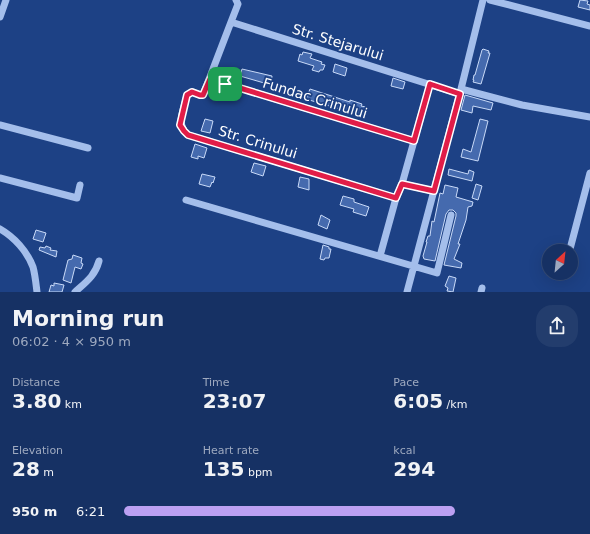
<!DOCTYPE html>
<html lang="en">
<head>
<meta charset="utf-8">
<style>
	body { margin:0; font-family:"DejaVu Sans",sans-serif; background:#233d6d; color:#f1f3f6; height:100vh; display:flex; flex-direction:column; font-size:15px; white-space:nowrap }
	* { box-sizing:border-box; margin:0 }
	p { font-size:13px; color:#9ea9bf }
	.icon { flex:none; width:22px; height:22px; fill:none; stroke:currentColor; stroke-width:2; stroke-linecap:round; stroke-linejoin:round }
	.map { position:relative; height:292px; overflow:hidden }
	.details { display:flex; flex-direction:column; background:#163164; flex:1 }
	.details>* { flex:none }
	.needle { width:26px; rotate:27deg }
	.fabs { position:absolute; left:542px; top:244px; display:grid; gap:8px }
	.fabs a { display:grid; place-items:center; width:36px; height:36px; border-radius:50%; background:#163164; box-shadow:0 4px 16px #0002,0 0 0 1px #354c78; font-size:20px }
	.pin { position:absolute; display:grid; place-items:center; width:34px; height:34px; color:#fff; margin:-17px; border-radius:8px; box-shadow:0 2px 6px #0006 }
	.round { display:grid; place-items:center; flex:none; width:42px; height:42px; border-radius:16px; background:#233d6d }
	.headline { display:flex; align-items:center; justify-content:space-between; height:68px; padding:0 12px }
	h1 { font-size:22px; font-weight:700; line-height:30px }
	.stats { display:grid; grid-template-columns:repeat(3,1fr); gap:6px; height:68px; padding:4px 12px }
	.stats div { display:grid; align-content:center }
	.stats b { font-size:20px; font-weight:700 }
	.stats small { font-size:11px; font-weight:400 }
	.stats p { font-size:11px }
	ul { padding:0 12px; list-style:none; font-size:13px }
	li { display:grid; grid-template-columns:64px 48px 1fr; align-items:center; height:30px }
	li i { height:10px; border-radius:5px; background:#bca0f2 }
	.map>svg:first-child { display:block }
	.building { fill:#456aae; stroke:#c9daf8 }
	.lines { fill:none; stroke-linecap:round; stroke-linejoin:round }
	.minor { stroke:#a4beeb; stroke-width:7 }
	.route-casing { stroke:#fff; stroke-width:8 }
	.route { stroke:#e11d48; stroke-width:5 }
	.labels { text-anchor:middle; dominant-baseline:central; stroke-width:3.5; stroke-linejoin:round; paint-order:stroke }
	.street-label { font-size:14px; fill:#fff; stroke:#1d4185 }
</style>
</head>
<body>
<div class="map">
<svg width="590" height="292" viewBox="0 0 590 292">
	<rect width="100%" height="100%" fill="#1d4185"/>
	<path class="building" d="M580,0l8,1 -1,3 3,1v5l-12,-3z
		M483,49l6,2 -1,2h2l-9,31 -8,-2 1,-2h-1l1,-5h1l7,-25z
		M303,52l9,2 -2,4 12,4 -1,2 4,1 -2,5h-3l-1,2 -7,-2 2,-4 -16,-5 2,-7 2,1z
		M335,64l12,4 -2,8 -12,-4z
		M242,69l30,7 -1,9 -31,-9z
		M393,78l12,4 -2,7 -12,-3z
		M310,89l40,13v-2l12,4 -1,2 5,1 -2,9h-9l1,-2 -50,-15z
		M465,95l28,8 -2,7 -18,-4 -1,7 -11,-3z
		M205,119l8,2 -3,12 -9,-2z
		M480,119l8,2 -10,40 -17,-4 2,-8 8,3z
		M195,144l12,4 -3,10 -6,-2v3l-7,-2z
		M254,163l12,3 -3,10 -12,-4z
		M449,169l19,5 1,-4 5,2 -2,9 -24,-6z
		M202,174l13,3 -2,6 -1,-1 -2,5 -11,-3z
		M300,177l9,2v11l-11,-3z
		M476,184l6,2 -4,14 -6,-2z
		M445,185l13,3 -2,9 17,5 -1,4 -4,1 -2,13 -8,24h2l-6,15 8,4 -1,5 -17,-3 12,-49v-3l-3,-3h-4l-3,4 -11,47 -11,-2 -1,-3 4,-14h-1l2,-6h2l2,-15 2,1 6,-29 3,1z
		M343,196l11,3v3l15,5 -3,9 -13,-4 1,-3 -14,-4z
		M321,215l9,5 -3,9 -9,-4z
		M36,230l10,3 -3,9 -10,-3z
		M323,245l6,2v2h2l-2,9h-4l-1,2 -4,-1z
		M46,246l5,2 -1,2 7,1 -1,6 -17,-7 1,-3 5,1z
		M73,255l9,3 -1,5 2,1 -2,5 -6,-2 -4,16 -8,-3 5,-20 4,-1z
		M449,276l7,2 -3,14 -6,-1 1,-3 -3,-2z
		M54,283l10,2 -2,7h-13l2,-7 3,1z"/>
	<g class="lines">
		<path class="minor" d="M236,0l2,4 -7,18 229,72
			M490,0l100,26
			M0,17l6,-17
			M231,22l-28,73h-3l-8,-3 -5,3c-3,15 -12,29 1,40l208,63
			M210,79l204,62
			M461,89l61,16 68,12
			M0,125l88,23
			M0,178l77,20 3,-13
			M402,184l32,7
			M186,200l251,73 14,-58
			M0,229c14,8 27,22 33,38 2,7 3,17 4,25
			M570,249l20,-76
			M380,256l16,-58 6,-14 28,-100
			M75,292c11,-10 20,-16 24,-31
			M407,292l54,-203 22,-89
			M481,292l1,-4"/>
	</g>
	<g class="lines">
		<defs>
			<path id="route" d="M210,79l204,62 16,-57 30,10 -26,97 -32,-7 -6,14 -208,-63 -4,-4 -4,-6 7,-30 5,-3 8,3h3z"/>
		</defs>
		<use href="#route" class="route-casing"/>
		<use href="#route" class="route"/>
	</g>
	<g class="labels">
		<g class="street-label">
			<text transform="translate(338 42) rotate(17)">Str. Stejarului</text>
			<text transform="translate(315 98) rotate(17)">Fundac Crinului</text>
			<text transform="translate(258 142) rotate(17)">Str. Crinului</text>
		</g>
	</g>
</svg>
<div class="fabs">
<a><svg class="needle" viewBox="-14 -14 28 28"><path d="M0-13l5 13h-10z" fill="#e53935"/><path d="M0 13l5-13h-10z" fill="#9ea9bf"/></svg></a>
</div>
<div class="pin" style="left:225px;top:84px;background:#1e9e55"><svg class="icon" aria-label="arrive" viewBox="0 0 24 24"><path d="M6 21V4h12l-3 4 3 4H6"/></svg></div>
</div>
<section class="details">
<div class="headline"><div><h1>Morning run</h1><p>06:02 · 4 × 950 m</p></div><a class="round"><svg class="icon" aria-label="share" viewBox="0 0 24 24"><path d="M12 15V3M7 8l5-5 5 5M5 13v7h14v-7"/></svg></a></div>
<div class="stats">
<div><p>Distance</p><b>3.80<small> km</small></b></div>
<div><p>Time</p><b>23:07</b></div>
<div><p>Pace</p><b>6:05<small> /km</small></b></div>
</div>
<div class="stats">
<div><p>Elevation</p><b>28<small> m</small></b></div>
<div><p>Heart rate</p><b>135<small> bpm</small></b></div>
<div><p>kcal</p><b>294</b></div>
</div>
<ul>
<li><b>950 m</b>6:21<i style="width:73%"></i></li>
</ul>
</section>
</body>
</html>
